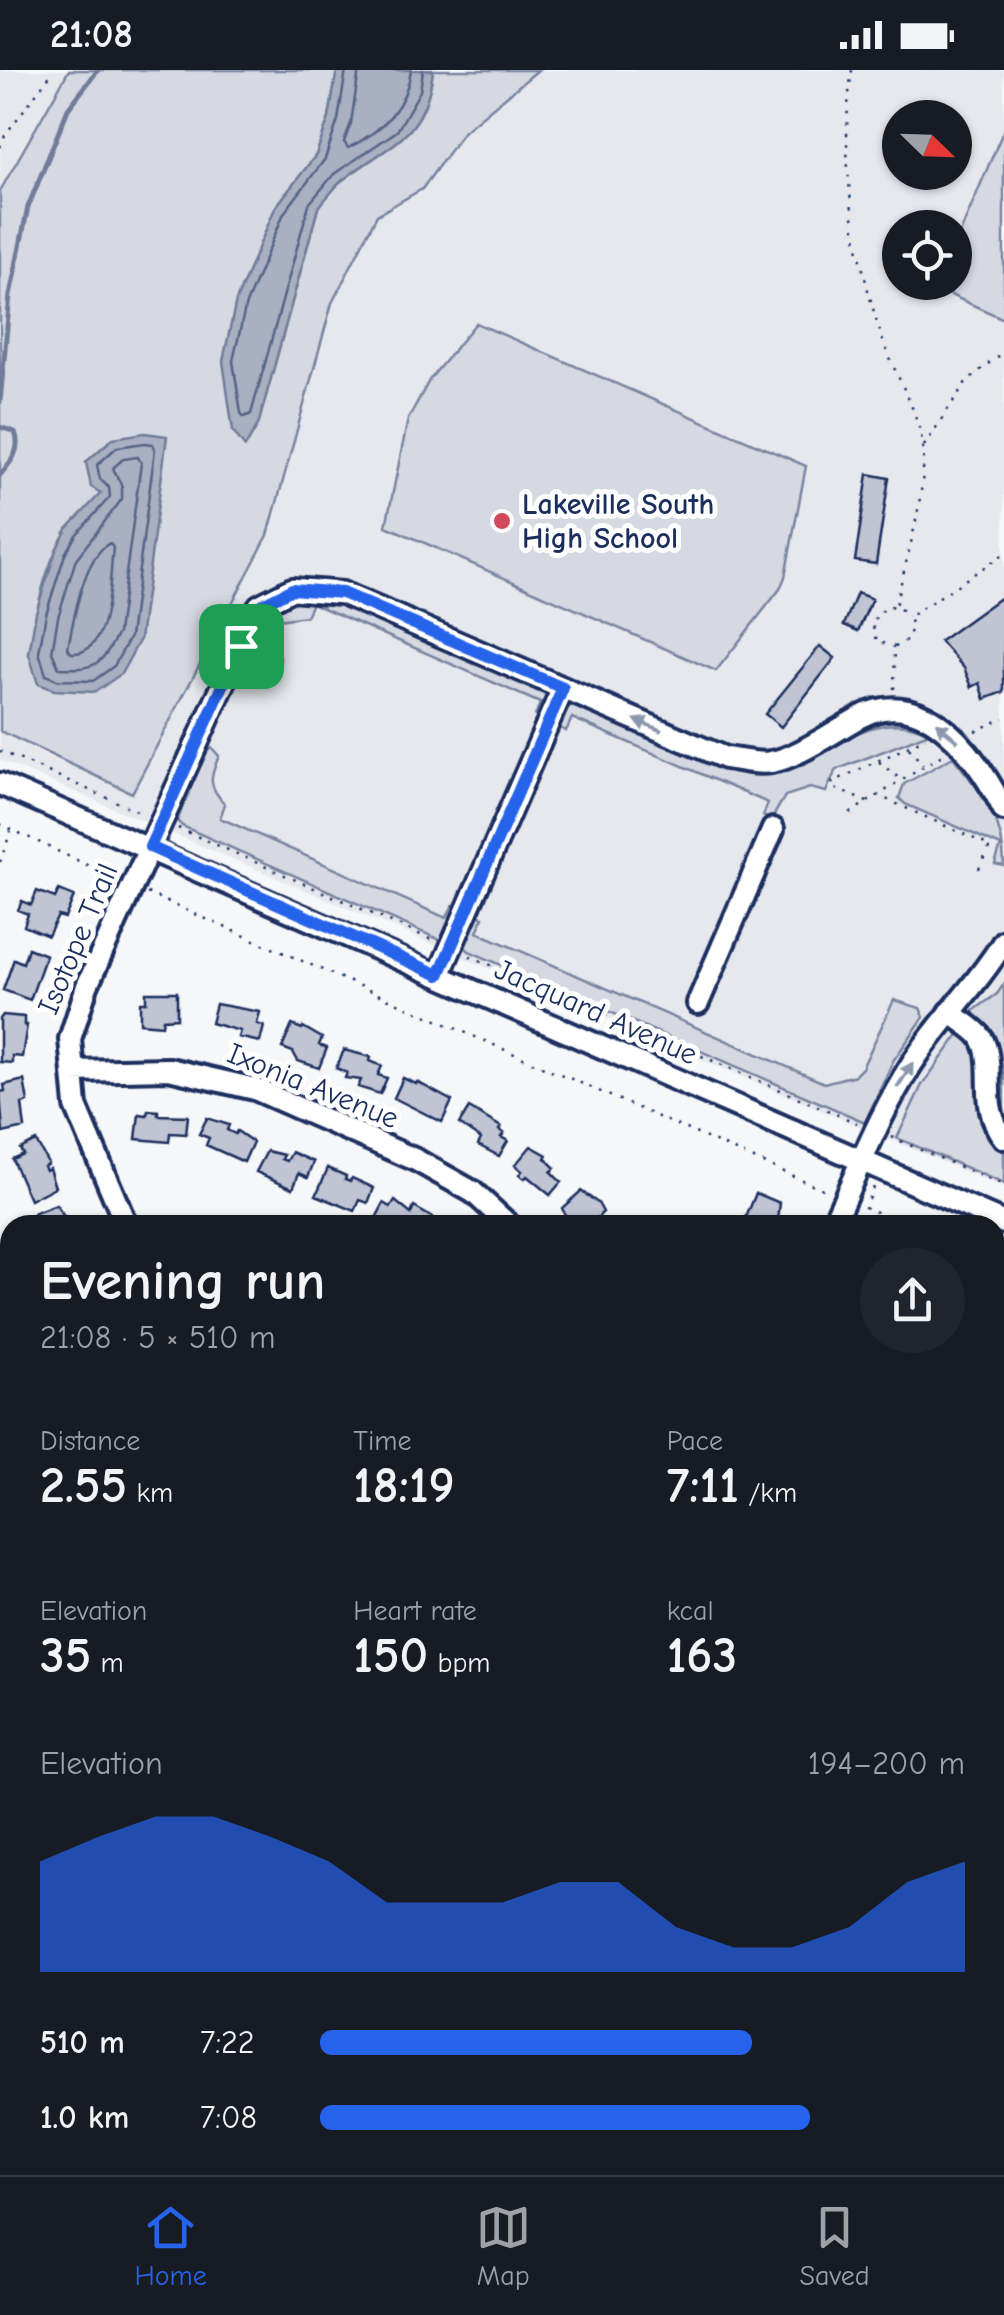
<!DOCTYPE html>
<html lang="en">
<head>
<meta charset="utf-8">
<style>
	body { margin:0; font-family:"Comic Neue",sans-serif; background:#20242c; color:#f1f3f6; height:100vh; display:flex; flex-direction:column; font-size:38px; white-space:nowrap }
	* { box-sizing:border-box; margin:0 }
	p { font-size:32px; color:#9ea1a6 }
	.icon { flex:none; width:55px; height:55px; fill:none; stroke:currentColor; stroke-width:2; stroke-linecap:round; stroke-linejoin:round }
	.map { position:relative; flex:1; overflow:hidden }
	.details { position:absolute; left:0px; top:1145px; width:1005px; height:960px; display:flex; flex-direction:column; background:#171b24; border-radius:30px 30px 0 0; box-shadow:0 2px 8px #0004 }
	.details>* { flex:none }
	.needle { width:65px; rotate:113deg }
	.fabs { position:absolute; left:882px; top:30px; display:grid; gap:20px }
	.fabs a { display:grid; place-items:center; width:90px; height:90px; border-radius:50%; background:#171b24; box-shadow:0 2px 8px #0004; font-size:50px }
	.pin { position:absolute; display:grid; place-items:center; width:85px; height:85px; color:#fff; margin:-42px; border-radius:20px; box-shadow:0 5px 15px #0006 }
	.round { display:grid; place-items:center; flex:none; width:105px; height:105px; border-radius:52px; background:#20242c }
	.overview { display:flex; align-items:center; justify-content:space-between; height:170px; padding:0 40px }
	h1 { font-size:55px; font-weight:700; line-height:75px }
	.stats { display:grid; grid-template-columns:repeat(3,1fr); gap:15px; height:170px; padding:10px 40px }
	.stats div { display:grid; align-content:center }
	.stats b { font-size:50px; font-weight:700 }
	.stats small { font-size:28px; font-weight:400 }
	.stats p { font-size:28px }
	.chart { height:280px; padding:20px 40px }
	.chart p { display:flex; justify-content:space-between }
	.chart svg { width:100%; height:180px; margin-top:10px; fill:#2563eb; opacity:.7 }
	ul { padding:0 40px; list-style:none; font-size:32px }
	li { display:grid; grid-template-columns:160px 120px 1fr; align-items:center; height:75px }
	li i { height:25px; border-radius:12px; background:#2563eb }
	.status { display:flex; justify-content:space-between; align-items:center; height:70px; padding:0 50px; background:#171b24; direction:ltr }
	.status svg { height:28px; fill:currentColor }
	.tab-bar { display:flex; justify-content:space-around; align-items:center; height:140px; border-top:2px solid #363941; background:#171b24; font-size:28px; color:#9ea1a6 }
	.tab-bar a { display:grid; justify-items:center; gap:5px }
	.tab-bar .on { color:#2563eb }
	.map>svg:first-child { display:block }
	.built { fill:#e6e8ee; fill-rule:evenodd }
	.green { fill:#d6d9e2; stroke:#7884a0; stroke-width:2.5; fill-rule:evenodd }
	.water { fill:#a9b0c1; stroke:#707c99; stroke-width:2.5 }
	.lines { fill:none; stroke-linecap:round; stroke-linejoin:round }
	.shore { stroke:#546386; stroke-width:2.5 }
	.stream { stroke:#707c99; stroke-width:5 }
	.building { fill:#c0c4d3; stroke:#1b2f5e; stroke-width:2.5 }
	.minor-casing { stroke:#1b2f5e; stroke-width:28 }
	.path { stroke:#1b2f5e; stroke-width:2.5; stroke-dasharray:2.5 8; stroke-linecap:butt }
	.minor { stroke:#fff; stroke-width:20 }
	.oneway { fill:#8d97ae }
	.route-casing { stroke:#fff; stroke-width:20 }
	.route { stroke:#2563eb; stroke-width:12 }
	.poi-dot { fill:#d1495b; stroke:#fff; stroke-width:4 }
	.labels { text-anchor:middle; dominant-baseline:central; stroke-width:10; stroke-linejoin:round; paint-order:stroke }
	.poi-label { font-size:30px; font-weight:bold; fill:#1b2f5e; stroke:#fff; text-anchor:start }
	.street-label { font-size:30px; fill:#1b2f5e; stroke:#fff }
</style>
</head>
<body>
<div class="status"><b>21:08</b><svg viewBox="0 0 49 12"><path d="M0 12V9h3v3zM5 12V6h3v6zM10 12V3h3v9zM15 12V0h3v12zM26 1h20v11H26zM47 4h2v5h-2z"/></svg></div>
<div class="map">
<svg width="1004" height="2105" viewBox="0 0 1004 2105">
	<rect width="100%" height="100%" fill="#f6f7f9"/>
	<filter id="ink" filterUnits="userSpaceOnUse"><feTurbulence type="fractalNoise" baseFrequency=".01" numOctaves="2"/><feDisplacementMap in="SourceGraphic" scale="20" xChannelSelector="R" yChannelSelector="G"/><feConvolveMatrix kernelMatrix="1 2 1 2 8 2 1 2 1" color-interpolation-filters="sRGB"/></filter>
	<g filter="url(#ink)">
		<path class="built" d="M0,0h1004v1118l-1004,-428zM900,48h55v54h-55zM900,158h55v54h-55z"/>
		<path class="green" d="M69,0h268l-8,48 -13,37 -41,53 -17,217 60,-217c8,-9 16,-21 26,-29 47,-36 81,-41 89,-109h105l-74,61 -42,58 -45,26 -45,88 -64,232 -136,258 -132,-62v-540zM102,423l46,77 -8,69 -111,15c7,-39 14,-85 36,-120 10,-15 25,-28 37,-41z
			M1004,59v190l-67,-30 2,-6 16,-1v-37z
			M476,253l330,143 -21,111 -5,12 -64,82 -330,-145 22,-107 22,-40z
			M310,525l30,5 209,92 2,5 -9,22 -7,-3 5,-13 -228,-100 -6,13 -28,4 -13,30 -12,-6 23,-37z
			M575,634l141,61c15,4 31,8 46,7 60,-5 106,-71 167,-39l-93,37 -10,22 -16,-4 -25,8 -14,24 -8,-4 5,-13 -196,-85 -6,13 -8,-4 9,-21z
			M212,678l7,8c-10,23 -11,30 6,48l-5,14 226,100 7,-13 6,2 -13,32 -6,1 -258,-114 -5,-5 29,-72z
			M953,687c29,37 51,60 51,109l-9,-2 6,-18 -96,-42 -6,-6 5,-14z
			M476,845l7,2 -6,15 347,151 31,-8 7,-7 32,-68 26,8 4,9 -31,44 -28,61 -396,-171 -5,-5z
			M1004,914v138l-7,-22v-45l-25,-37 1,-7 24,-17z
			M960,963c41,32 -3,75 44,118v33l-107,-46 25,-53z
			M0,1208l10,3v317l-10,2z
			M0,2017l10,2v76h226l1,10h-237z"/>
		<path class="water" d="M337,0h96c-8,68 -42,73 -89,109 -10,8 -18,20 -26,29l-60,217 -13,22 -12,-16 -10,-70 13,-60 39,-93 41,-53 13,-37z
			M145,363l22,3 -27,203 -19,35 -26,18 -41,-2 -16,-6 -9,-30 7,-42 20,-62 11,-21 34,-36 -10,-6 -5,-25 27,-24z"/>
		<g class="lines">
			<path class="shore" d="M346,0l-8,50 -13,39 -41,54 -38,91 -13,57 8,52 3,4 7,-3 58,-210 25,-30 63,-43 23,-40 3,-21
				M359,0l-8,53 -7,19 4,6c33,-16 58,-41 63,-78
				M145,373l8,1 2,5 -25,188 -16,29 -21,15 -36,-1 -11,-5 -7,-23 7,-38 19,-60 11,-19 34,-38 -1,-9 -9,-9 -3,-14 20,-18z
				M138,387l3,6 -23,170c-17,32 -22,37 -59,35l-7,-16 6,-35 18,-58 46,-60v-12l-9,-19 10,-9z
				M110,473l3,5c-4,30 -1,108 -42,105l-3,-5c5,-27 16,-93 42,-105z"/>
			<path class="stream" d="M0,332l10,-107 18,-88 40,-98 30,-39
				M0,357l15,5c7,18 -4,30 -15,43"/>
		</g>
		<path class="building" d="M868,404l21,4 -13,86 -21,-3z
			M857,523l15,6 -14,32 -14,-6z
			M1004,525v97l-19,7 -5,-16 -8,4 -8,-19 -24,-27z
			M820,576l15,12 -54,69 -16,-13z
			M59,820l15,6 -9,22 -7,-2 -10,20 -24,-10 4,-12 -10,-4 4,-9 9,4 6,-14 18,7z
			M28,878l18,7 -16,45 -27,-10 11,-31 9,4z
			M146,922h31v26l-14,1 -1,6 -22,-2v-21h6z
			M216,934l44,8 -3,12 7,2 -4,16 -22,-5 2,-6 -29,-8z
			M3,945l21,2v8h3l-5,32 -10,-1v7l-12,-1v-43z
			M292,955l10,4 1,-2 19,11 -3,7 8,3 -8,20 -21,-7 -5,-9 -11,-4z
			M344,980l27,7 -1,4 12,5 -4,9 9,3 -7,16 -22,-7 3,-7 -16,-2 2,-5 -11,-5z
			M403,1008l13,6 1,-2 35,19 -10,21 -48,-24z
			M24,1010l4,22 -6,2 3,24 -22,5 -3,-41 5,-1 -1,-6z
			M469,1038l32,19 -2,3 5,3 -3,4 7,4 -9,15 -21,-11 3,-6 -22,-15z
			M148,1040l10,1v4l30,1 -2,18 -16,-1 -1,9 -33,-3 3,-25 8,1z
			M207,1048l22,7 -2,5 8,4 2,-3 16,11 -9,20 -38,-17 3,-7 -10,-4z
			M36,1071l12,22 -4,3 2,4 3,-2 6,19 -25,13 -18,-41 11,-5 -3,-5z
			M531,1076l16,9 -2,3 10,10 -4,4 10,10 -11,13 -23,-19 -3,3 -5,-4 3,-4 -7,-6z
			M267,1081l17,4 -2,4 5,2 5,-9 22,10 -6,15 -9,-4 -6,15 -37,-16z
			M328,1098l18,8 -1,3 5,2 2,-3 22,10 -6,15 -8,-3 -5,11 -39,-16z
			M581,1121l17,12 5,9 -4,4 7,9h-29l-12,-10 -3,-7z
			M756,1123l24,10 -2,18 -5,-2 -3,6h-27z
			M395,1131l16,13 3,-7 19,11 -3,7h-50l-6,-3 10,-19 7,4z
			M56,1135l11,16 -3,4h-29l-3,-8 3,-4z
			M995,1263l9,4v26l-4,9 -5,-3z
			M1000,1406l4,1v41l-9,-3v-22l6,-9 -4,-1z
			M995,1461l9,4v17l-9,21z
			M10,1580v38l-10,2v-36z
			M1004,1685v52l-8,-3 2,-6 -3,-1v-21z
			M10,1792v49l-9,-3 4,-7 -5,-2v-30l6,3z
			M0,1931l10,5v22l-4,-1 -6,14z
			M400,2095h31l1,10h-27z"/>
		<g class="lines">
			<defs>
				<path id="minor" d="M241,576l26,13
					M0,714l1004,439
					M439,905l124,-287
					M698,933l75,-174
					M950,942c8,7 25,16 31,25 17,28 -4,68 23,101
					M73,1001l96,-2 86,20 161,71 57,32 36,33
					M126,1155l-50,-119 -6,-67 17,-53 172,-380 33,-17 50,4 383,165c13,1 32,7 46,4 26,-4 65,-32 89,-45 66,-35 119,43 144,93
					M832,1155c26,-54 47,-110 79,-160 28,-44 66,-79 93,-124
					M995,1351l9,4
					M0,1674l10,-12
					M0,1886l10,5
					M995,1901l9,-22
					M995,2078l9,4
					M347,2095l2,10
					M584,2095l1,10
					M829,2095l5,10
					M703,2105l16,-10"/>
			</defs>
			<use href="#minor" class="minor-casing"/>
			<path class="path" d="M852,0c-14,90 3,186 31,271 12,35 37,71 40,108 3,48 -17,111 -28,158
				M0,77l5,-12 49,-65
				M924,376l42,-64 38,-31
				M895,577l-18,-6 -5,-19 14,-15 13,1 9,8
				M894,619l1,-42c14,-5 19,-16 14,-30l95,-63
				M975,661l29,-13
				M909,678l14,17
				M0,681l142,62
				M879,692l21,17
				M877,725l113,51 -11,23
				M867,732l-36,-15 2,-5 93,-44
				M850,743l92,-58
				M0,754l117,55
				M178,758l254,112
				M0,792l11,-31
				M147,823l680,298
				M470,886l387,167
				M891,1067l113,49
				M873,1117l-8,20 40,18
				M995,1195l9,4
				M150,2105l12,-5 16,5"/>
			<use href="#minor" class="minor"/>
		</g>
		<defs><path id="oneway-solid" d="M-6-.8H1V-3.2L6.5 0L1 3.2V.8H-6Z" transform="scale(2.5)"/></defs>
		<g class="oneway">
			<use href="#oneway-solid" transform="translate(648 655) rotate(-157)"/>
			<use href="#oneway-solid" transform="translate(947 662) rotate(-139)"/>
			<use href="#oneway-solid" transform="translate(905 1005) rotate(-58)"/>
		</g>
	</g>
	<g class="lines" filter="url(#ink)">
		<defs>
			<path id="route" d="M292,519l50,4 221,95 -124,287 -289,-128 109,-241z"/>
		</defs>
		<use href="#route" class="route-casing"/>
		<use href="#route" class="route"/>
	</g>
	<circle class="poi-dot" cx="502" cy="451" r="10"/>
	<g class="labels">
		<g class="poi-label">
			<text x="522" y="434">Lakeville South<tspan x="522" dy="34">High School</tspan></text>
		</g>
		<g class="street-label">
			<text transform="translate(78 869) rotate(-67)">Isotope Trail</text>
			<text transform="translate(596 942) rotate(24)">Jacquard Avenue</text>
			<text transform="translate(313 1016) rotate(22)">Ixonia Avenue</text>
		</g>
	</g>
</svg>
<div class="fabs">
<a><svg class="needle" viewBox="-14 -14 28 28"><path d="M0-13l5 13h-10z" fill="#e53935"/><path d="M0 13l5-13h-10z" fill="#9ea1a6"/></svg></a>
<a><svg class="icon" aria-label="locate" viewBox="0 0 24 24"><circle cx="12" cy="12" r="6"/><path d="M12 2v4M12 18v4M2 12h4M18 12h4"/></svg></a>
</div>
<div class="pin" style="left:241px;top:576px;background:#1e9e55"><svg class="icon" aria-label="arrive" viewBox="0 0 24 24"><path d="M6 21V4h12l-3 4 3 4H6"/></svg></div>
<section class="details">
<div class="overview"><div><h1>Evening run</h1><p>21:08 · 5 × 510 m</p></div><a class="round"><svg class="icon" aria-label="share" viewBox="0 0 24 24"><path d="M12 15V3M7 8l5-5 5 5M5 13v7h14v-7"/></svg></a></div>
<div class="stats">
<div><p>Distance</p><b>2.55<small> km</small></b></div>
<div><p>Time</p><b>18:19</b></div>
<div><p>Pace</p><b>7:11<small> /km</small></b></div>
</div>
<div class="stats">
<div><p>Elevation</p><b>35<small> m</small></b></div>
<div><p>Heart rate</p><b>150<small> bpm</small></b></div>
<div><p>kcal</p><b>163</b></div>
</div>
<div class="chart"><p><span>Elevation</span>194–200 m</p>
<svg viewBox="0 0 160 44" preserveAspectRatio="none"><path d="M0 44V17L10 11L20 6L30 6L40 11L50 17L60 27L70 27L80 27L90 22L100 22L110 33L120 38L130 38L140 33L150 22L160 17V44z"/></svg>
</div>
<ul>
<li><b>510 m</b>7:22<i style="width:67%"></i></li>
<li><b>1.0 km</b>7:08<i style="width:76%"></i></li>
</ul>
</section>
</div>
<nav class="tab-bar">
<a class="on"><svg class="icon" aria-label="home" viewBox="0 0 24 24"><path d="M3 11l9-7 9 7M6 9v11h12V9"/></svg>Home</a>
<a><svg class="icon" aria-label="map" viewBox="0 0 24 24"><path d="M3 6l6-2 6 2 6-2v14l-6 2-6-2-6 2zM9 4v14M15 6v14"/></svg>Map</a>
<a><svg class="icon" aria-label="saved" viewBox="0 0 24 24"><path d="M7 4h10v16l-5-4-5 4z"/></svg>Saved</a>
</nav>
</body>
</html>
